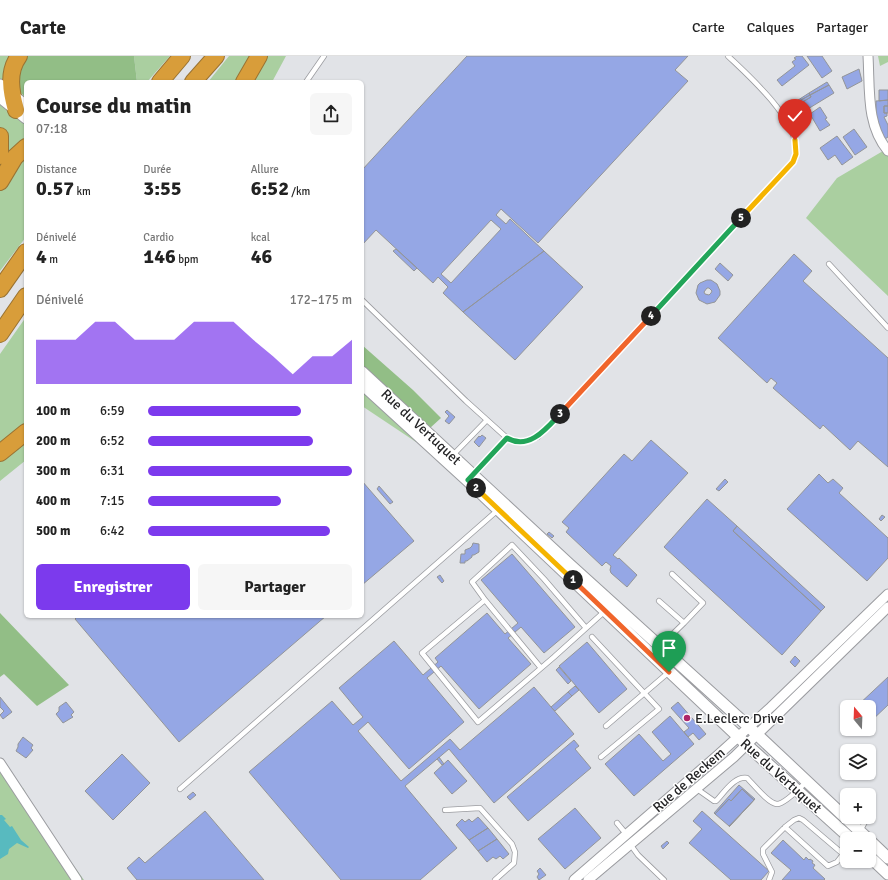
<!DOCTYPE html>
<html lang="fr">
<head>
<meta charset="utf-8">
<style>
	body { margin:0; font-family:Signika,sans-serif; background:#f6f6f6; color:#222; height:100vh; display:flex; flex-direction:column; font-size:15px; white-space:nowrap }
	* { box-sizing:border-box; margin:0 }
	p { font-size:13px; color:#767676 }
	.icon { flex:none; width:22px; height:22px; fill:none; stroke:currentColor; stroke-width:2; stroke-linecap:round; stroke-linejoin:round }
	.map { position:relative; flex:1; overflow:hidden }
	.drawer { position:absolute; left:24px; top:24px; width:340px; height:538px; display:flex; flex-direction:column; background:#fff; border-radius:6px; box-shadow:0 1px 3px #0004 }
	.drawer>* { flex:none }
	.needle { width:26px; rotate:341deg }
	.controls { position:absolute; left:840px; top:644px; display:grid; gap:8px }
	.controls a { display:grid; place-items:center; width:36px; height:36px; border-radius:6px; background:#fff; box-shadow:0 1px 3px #0004; font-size:20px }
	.pin { position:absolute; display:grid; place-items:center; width:34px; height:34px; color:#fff; margin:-41px -17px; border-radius:50% 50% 50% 0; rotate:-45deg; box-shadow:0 0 4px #0007 }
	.pin .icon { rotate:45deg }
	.km { position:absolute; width:20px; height:20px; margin:-10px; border-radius:50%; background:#222; color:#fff; font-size:11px; line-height:20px; text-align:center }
	.round { display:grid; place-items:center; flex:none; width:42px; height:42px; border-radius:6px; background:#f6f6f6 }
	.headline { display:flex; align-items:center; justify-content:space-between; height:68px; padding:0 12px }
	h1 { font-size:22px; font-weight:700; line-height:30px }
	.stats { display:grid; grid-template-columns:repeat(3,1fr); gap:6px; height:68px; padding:4px 12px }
	.stats div { display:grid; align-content:center }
	.stats b { font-size:20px; font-weight:700 }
	.stats small { font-size:11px; font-weight:400 }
	.stats p { font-size:11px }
	.chart { height:112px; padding:8px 12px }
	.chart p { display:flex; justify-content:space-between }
	.chart svg { width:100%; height:72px; margin-top:4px; fill:#7c3aed; opacity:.7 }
	.action { display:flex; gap:8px; margin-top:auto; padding:8px 12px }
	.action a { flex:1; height:46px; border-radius:6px; background:#7c3aed; color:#fff; font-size:16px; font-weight:700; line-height:46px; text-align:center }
	.action a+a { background:#f6f6f6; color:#222 }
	ul { padding:0 12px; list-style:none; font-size:13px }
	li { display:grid; grid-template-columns:64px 48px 1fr; align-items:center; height:30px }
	li i { height:10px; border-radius:5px; background:#7c3aed }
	header { display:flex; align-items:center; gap:24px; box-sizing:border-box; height:56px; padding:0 20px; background:#fff; border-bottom:1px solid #e0e0e0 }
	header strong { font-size:19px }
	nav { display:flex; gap:22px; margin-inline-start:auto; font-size:14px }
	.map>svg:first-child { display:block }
	.green { fill:#aacfa0 }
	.forest { fill:#92be86 }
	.water { fill:#58babf }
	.building { fill:#95a7e5; stroke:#939598; fill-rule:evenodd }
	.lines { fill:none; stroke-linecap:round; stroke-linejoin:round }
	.service-casing { stroke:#9b9ca0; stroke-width:6 }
	.minor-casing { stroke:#9b9ca0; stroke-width:11 }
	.tertiary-casing { stroke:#9b9ca0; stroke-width:13 }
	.motorway-casing { stroke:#997333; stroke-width:18 }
	.service { stroke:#fff; stroke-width:4.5 }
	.minor { stroke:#fff; stroke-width:9 }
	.tertiary { stroke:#fff; stroke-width:11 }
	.motorway { stroke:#d89d3a; stroke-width:16 }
	.split-1-casing { stroke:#fff; stroke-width:8 }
	.split-2-casing { stroke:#fff; stroke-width:8 }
	.split-3-casing { stroke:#fff; stroke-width:8 }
	.split-4-casing { stroke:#fff; stroke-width:8 }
	.split-5-casing { stroke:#fff; stroke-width:8 }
	.split-6-casing { stroke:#fff; stroke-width:8 }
	.split-1 { stroke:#f0652b; stroke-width:5 }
	.split-2 { stroke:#f5b400; stroke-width:5 }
	.split-3 { stroke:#22a559; stroke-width:5 }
	.split-4 { stroke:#f0652b; stroke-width:5 }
	.split-5 { stroke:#22a559; stroke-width:5 }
	.split-6 { stroke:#f5b400; stroke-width:5 }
	.poi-dot { fill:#ad256a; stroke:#fff; stroke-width:1.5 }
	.labels { text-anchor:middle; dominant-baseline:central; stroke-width:3; stroke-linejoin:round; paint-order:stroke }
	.street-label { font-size:14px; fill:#242426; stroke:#fff }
	.poi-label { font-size:14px; fill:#242426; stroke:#fff; text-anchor:start }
</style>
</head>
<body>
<header>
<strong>Carte</strong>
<nav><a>Carte</a><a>Calques</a><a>Partager</a></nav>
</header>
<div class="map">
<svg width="888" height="824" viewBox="0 0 888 824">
	<rect width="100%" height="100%" fill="#e1e3e7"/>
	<path class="green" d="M0,0h26l-4,39 4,3v139l-26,34z
		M134,0h36l-23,26h-10z
		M229,0h57l-14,26h-64z
		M878,0h10v6l-8,4z
		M883,95l5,5v140l-82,-78 31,-40z
		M26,261v143l-26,21v-127z
		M362,313l68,59 -14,14 -54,-36z
		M0,716l16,21 7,-5 20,35 41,57h-84z"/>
	<path class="forest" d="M26,0h108l3,26h-111v16c-7,-5 -12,-19 -8,-27 2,-5 6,-10 8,-15z
		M362,289l51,45 28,28 -11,10 -68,-59z
		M0,557l69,72 -32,21 -33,-32 -4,3z"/>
	<path class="water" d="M0,759h2l4,4 -2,1 6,7 2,-1 9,14 8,7 -1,1 -11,-5 -8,6 -1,5 -8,5z"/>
	<path class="building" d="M467,0h221l-13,14 13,11 -150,162 -37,-34 -5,6 10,9 4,-5 34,32 -81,61 -20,-19 5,-6 -10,-10 -5,6 -57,-53 -14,15v-75zM491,164l10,9 -50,54 -10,-9z
		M797,0h5l7,9 -27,21 -5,-6 18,-14 -3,-4 4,-3 -2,-1z
		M807,0h15l10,15 -10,7z
		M859,13l3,12 -15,8 -5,-12z
		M827,26l2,3 -19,10 -1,-2z
		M829,29l5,8 -36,22 -4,-8 17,-10 -1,-2z
		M879,34h9v10l-9,1z
		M809,37l1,2 -18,10v-1z
		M810,39l1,2 -17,10 -2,-2z
		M888,44v6h-4v7h3v3l-3,1 4,8v12l-3,2 -9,-18v-20z
		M884,50h4v7h-4z
		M820,51l7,11 -2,1 5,6 -10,6 -10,-17z
		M854,73l13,18 -12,8 -12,-18z
		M837,80l16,21 -11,8 -7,-10 -7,5 -8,-12z
		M396,193l21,19 -3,3 -21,-20z
		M544,195l39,36 -68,73 -52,-48z
		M794,198l18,17 -9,10 85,77v109l-30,-26 -8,9 -27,-25 -3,4 -47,-41 4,-5 -6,-5 -4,5 -49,-45z
		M720,207l13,12 -5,6 -13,-12z
		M707,224h4l6,4 3,7v4l-5,7 -8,2 -8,-4 -3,-7 2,-8 2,-2zM707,232h2l3,3 -1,2 -2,2 -4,-1 -1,-2z
		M447,354l8,7 -6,7 -4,-3 4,-5 -4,-4z
		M482,379l4,3 -7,9 -5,-5 5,-6 1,1z
		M651,384l37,33 -75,82 5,4 1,-1 18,17 -10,12 -16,-14 -1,-3 1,-4 -5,-4 -4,4 -36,-34 3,-4 -7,-6 62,-68 8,7z
		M819,418l9,9 5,-4 10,9 -4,5 49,45v20l-21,23 -80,-72z
		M725,423l3,3 -9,9 -3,-2z
		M362,425l52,60 -52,44z
		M379,430l14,16 -3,2 -13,-15z
		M707,443l30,27 -4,5 88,80 -39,44 -118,-108z
		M882,459l3,2 -4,4 -2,-2z
		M737,470l88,81 -4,4 -88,-80z
		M549,476l5,4 -2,2 -5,-4z
		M473,487l6,1v8l-5,3h-2v2l-5,4h-2v2h-5l1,-9h4v-4l5,-2 2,-2z
		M512,498l63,73 -31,26 -23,-26 -13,11 23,26 -52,45 -38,-43 -14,12 37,44 -55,47 -41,-47 -10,9 43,50 49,-42 10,11 74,-63 40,47 -80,69 -45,-54 -44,37 52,62 -37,32h-79l-92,-108 83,-71 21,24 10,-8 -24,-29 55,-47 29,34 15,-13 -3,-4 52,-45 18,21 13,-11 -37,-43z
		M440,519l4,6 -2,2 -5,-6z
		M78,560h248l-147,126 -104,-123z
		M587,586l40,47 -28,24 -40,-47z
		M795,600l5,5 -5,6 -5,-5z
		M559,611l12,14 -3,3 -12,-14z
		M888,621v28l-19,18v-16h-13z
		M575,630l4,4 -7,6 -4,-4z
		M568,636l4,4 -17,15 -4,-4z
		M0,641l12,15 -9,7 -3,-4 4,-4 -4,-4z
		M66,646l8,10 -3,3 2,2 -10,6 -7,-9 3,-3v-4z
		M678,646l28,32 -7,6 -6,-7 -5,4 -4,-5 5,-4 -18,-20z
		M670,660l24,28 -60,52 -29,-32 34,-30 24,27 8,-7 -19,-22z
		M23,681l10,8 -2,3 2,2 -7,8 -10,-7 2,-4v-3z
		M574,684l5,6 -4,3 16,19 -63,53 -21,-24z
		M122,698l28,29 -37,37 -28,-29z
		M439,701l5,7 -2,1 -5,-6z
		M448,704l19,21 -15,13 -18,-21z
		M739,729l16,14 -26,28 25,-27 -12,-11 -11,12 -2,-2 -14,15 -1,-1z
		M742,733l12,11 -25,26 -14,-12 14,-15 2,2z
		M193,736l3,3 -6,5 -3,-3z
		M575,752l26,30 -36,31 -27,-30z
		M205,755l59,69h-127l-10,-12 12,-11 6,6z
		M702,755l67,60 -8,9h-30l-42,-37 13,-14 -9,-8z
		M478,761l10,11 -19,12 -13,-15 6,-6 3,3 4,-3 3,3z
		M488,772l9,11 -19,12 -9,-11z
		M497,783l12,15 -6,5 -3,-3 -4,3 -3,-2 -6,5 -9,-11z
		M783,784l21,20 2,-3 3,3 1,-1 3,2 -1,2 3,2 -2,3 12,11 -1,1h-42l9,-10 -20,-17z
		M667,785l2,2 -6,6 -2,-3z
		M540,812l6,7 -7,5 -2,-3 2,-3 -2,-3z"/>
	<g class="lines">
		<defs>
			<path id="service" d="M306,26l18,-26
				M829,208l59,64
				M362,244l104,101 41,37c10,6 21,3 31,-1l257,-278c10,-34 -45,-82 -67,-103
				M452,400l35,-36
				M473,419l34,-37
				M672,518l31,29 -19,20
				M485,544l56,68
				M586,572l-42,-49 -32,-34 -40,37 13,18 -63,53 56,69 76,-65 51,-46
				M592,581l67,72 -58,48
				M651,599l33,-32 -25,-22
				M606,670l63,-54
				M180,733l319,-280
				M697,733l17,12h2c8,-8 18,-25 31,-23 6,6 22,26 30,26 8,0 24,-17 30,-23
				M445,754l35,-2 32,36 3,8 -1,11 -19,17
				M617,767l10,12
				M785,771l9,-7 5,-2 4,2 40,34
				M860,775l5,-9 6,-6
				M630,788l8,11 26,25
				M769,824l3,-8 -9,-18v-5l22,-22 43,39 9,-4 10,-13"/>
			<path id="minor" d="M868,0c2,33 -2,69 20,95
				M0,707l77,117
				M574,824l144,-125 53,-48 117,-113
				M588,824l146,-123 154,-150"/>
			<path id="tertiary" d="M0,29l26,21
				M0,41l26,21
				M362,316l207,192 180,163 119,112
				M362,328l106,97 279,264 104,94
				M869,784l19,18
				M869,800l19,18"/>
			<path id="motorway" d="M160,26l22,-26
				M193,26l23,-26
				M244,26l15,-26
				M16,54c-5,-18 -9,-38 3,-54
				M0,80v20
				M0,126l15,-25 11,-10
				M0,233l26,-37
				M0,278l26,-38
				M0,397l26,-21"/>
		</defs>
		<use href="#service" class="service-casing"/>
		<use href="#minor" class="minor-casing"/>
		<use href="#tertiary" class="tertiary-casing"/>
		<use href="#motorway" class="motorway-casing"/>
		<use href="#service" class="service"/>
		<use href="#minor" class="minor"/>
		<use href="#tertiary" class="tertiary"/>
		<use href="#motorway" class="motorway"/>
	</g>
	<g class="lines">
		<defs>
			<path id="split-1" d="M573,524l96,92"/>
			<path id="split-2" d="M476,432l97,92"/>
			<path id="split-3" d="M476,432l-8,-8 39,-42c22,13 40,-10 53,-24"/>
			<path id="split-4" d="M560,358l91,-98"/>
			<path id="split-5" d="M651,260l90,-98"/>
			<path id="split-6" d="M741,162l52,-56 3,-8 -1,-14"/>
		</defs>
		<use href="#split-1" class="split-1-casing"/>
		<use href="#split-2" class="split-2-casing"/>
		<use href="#split-3" class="split-3-casing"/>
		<use href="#split-4" class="split-4-casing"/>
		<use href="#split-5" class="split-5-casing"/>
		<use href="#split-6" class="split-6-casing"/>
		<use href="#split-1" class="split-1"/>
		<use href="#split-2" class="split-2"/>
		<use href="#split-3" class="split-3"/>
		<use href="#split-4" class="split-4"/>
		<use href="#split-5" class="split-5"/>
		<use href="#split-6" class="split-6"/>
	</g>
	<circle class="poi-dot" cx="687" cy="662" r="4"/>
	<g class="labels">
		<g class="street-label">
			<text transform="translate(421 371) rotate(43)">Rue du Vertuquet</text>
			<text transform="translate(781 720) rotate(42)">Rue du Vertuquet</text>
			<text transform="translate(689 724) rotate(-41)">Rue de Reckem</text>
		</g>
		<g class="poi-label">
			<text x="695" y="662">E.Leclerc Drive</text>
		</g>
	</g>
</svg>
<div class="controls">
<a><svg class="needle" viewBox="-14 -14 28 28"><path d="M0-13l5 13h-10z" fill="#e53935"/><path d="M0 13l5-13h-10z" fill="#767676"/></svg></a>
<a><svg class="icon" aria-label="layers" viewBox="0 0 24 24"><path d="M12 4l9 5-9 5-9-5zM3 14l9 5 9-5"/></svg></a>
<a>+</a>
<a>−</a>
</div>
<div class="pin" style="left:669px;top:616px;background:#1e9e55"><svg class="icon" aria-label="arrive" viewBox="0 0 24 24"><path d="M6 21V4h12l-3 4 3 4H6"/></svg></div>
<div class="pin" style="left:795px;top:84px;background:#d93025"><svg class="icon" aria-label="check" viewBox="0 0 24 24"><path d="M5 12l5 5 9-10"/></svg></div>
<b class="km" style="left:573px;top:524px">1</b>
<b class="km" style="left:476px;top:432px">2</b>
<b class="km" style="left:560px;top:358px">3</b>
<b class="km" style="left:651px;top:260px">4</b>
<b class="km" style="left:741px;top:162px">5</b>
<section class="drawer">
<div class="headline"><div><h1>Course du matin</h1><p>07:18</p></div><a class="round"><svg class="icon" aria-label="share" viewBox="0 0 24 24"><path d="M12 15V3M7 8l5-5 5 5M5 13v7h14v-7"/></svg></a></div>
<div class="stats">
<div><p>Distance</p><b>0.57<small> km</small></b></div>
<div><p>Durée</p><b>3:55</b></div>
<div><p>Allure</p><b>6:52<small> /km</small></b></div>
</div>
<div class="stats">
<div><p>Dénivelé</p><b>4<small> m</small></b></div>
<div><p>Cardio</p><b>146<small> bpm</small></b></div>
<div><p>kcal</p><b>46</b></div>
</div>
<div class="chart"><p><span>Dénivelé</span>172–175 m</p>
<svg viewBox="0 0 160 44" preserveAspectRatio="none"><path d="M0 44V17L10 17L20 17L30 6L40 6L50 17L60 17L70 17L80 6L90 6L100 6L110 17L120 27L130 38L140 27L150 27L160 17V44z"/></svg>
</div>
<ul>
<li><b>100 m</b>6:59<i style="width:75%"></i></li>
<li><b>200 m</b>6:52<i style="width:81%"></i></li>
<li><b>300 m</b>6:31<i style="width:100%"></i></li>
<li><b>400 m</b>7:15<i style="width:65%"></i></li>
<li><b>500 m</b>6:42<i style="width:89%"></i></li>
</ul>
<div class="action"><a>Enregistrer</a><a>Partager</a></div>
</section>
</div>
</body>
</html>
